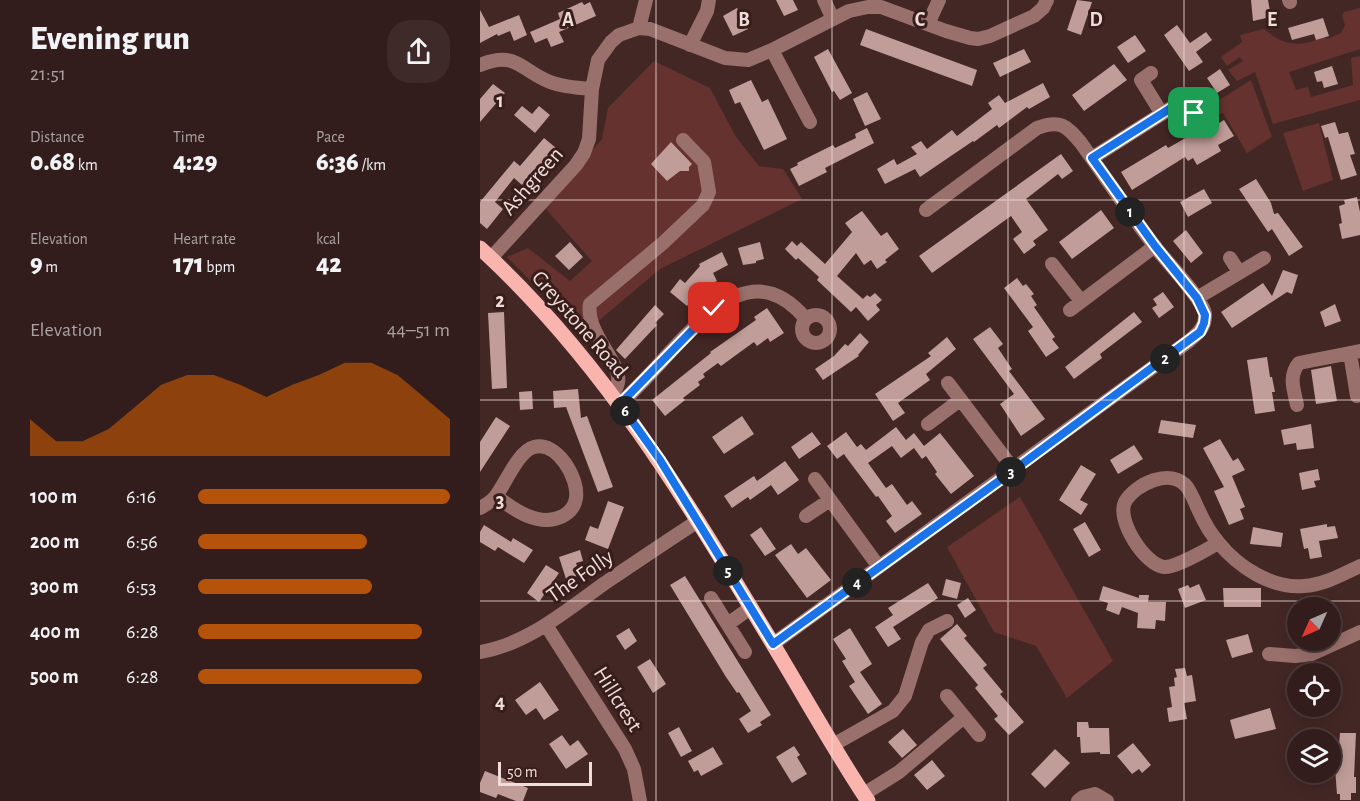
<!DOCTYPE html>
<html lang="en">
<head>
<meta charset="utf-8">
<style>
	body { margin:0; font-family:"Alegreya Sans",sans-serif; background:#3d2a29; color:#f1f3f6; height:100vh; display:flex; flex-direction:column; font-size:22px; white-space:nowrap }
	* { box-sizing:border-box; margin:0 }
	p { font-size:20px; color:#a8a2a3 }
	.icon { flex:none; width:33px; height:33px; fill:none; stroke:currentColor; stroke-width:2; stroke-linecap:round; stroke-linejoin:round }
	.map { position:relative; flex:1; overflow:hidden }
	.sheet { display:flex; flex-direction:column; background:#321d1c; width:480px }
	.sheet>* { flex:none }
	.needle { width:39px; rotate:225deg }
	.fabs { position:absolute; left:807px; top:597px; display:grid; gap:12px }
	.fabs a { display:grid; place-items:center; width:54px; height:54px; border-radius:50%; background:#321d1c; box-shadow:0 3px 15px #0003,0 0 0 2px #4d3b3b; font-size:30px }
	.scale { position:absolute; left:18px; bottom:15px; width:94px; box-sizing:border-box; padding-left:6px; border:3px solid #f0dddb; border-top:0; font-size:16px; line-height:21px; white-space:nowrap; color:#f0dddb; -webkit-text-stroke:4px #381e1b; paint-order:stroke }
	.pin { position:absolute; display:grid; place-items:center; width:51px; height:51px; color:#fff; margin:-26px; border-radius:12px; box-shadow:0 3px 9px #0006 }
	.km { position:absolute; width:30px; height:30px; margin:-15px; border-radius:50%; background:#222; color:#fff; font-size:16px; line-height:30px; text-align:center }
	.round { display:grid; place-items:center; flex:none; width:63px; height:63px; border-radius:24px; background:#3d2a29 }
	.head { display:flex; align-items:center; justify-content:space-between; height:102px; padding:0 30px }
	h1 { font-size:33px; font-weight:800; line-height:45px }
	.stats { display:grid; grid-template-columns:repeat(3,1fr); gap:9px; height:102px; padding:6px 30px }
	.stats div { display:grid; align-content:center }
	.stats b { font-size:26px; font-weight:800 }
	.stats small { font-size:16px; font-weight:400 }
	.stats p { font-size:16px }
	.chart { height:168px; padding:12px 30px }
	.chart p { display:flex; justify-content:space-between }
	.chart svg { width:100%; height:108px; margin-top:6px; fill:#b45309; opacity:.7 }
	ul { padding:0 30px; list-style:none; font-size:20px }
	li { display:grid; grid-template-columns:96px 72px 1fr; align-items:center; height:45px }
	li i { height:15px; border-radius:8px; background:#b45309 }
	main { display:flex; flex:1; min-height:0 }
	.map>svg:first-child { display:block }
	.green { fill:#65322f }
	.building { fill:#c09d99 }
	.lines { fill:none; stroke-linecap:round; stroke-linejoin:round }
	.minor { stroke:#9a706c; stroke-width:14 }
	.major { stroke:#f9b4ad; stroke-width:15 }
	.route-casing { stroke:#fff; stroke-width:12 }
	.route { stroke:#1a73e8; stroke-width:8 }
	.grid { fill:none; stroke:#f0dddb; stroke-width:1.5; stroke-opacity:0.55 }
	.labels { text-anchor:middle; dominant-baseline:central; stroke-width:6; stroke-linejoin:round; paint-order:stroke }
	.street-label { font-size:22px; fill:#f0dddb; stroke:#381e1b }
	.grid-label { font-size:20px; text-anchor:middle; font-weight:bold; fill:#f0dddb; stroke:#381e1b; stroke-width:6; stroke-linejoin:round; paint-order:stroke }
</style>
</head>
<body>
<main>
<section class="sheet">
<div class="head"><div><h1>Evening run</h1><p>21:51</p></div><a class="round"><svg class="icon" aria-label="share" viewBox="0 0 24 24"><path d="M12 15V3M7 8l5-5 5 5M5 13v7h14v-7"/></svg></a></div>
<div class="stats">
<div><p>Distance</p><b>0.68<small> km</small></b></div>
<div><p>Time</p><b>4:29</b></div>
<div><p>Pace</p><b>6:36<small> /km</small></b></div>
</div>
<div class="stats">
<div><p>Elevation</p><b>9<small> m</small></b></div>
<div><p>Heart rate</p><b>171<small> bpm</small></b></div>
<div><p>kcal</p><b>42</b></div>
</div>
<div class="chart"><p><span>Elevation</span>44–51 m</p>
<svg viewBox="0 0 160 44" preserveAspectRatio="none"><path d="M0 44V29L10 38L20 38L30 33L40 24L50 15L60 11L70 11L80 15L90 20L100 15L110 11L120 6L130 6L140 11L150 20L160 29V44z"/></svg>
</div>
<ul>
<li><b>100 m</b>6:16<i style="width:100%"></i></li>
<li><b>200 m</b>6:56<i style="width:67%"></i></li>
<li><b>300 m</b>6:53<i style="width:69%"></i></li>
<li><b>400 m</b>6:28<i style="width:89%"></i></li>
<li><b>500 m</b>6:28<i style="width:89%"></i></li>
</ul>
</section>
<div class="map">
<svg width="880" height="801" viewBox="0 0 880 801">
	<rect width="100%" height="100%" fill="#432725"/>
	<path class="green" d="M880,8v41l-71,23 7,18 12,-3 3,10 42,-12 -2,-27 9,-2v44l-87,24 -18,-52 -18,9 -9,-11 15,-9 -3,-4 -13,9 -6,-9 21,-15 -2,-7 24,-6c21,18 36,18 61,8l2,2 14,-6 4,-8 -3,-9 2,-4z
		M174,61l56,27 26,49 23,29 24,3 19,30 -142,70 -77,65 -76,-77 21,-9 42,33 22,-20 -48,-54 58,-68 6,-31z
		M771,80l21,57 -25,16 -24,-40 -15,6 -5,-2 -3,-5z
		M839,123l14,57 -30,11 -20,-58z
		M540,497l93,164 -46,37 -31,-52 -42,-14 -47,-85z"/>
	<path class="building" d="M296,0h17l5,10 -14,6z
		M597,0l15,2 -11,33 -14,-5z
		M771,0h17l3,17 -18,4z
		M102,2l2,3 6,-3 6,14 -37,16 5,10 -13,5 -4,-9 -12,5 -5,-11 30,-13 -2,-6z
		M257,8l11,21 -15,7 -10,-20z
		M0,10l9,17 30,-12 8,20 -13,6 -4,-10 -12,5 -1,-2 -17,9z
		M843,18l6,18 -13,4 -2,-6 -22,6 -4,-12z
		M697,25l13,18 16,-11 6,8 -16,12 7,10 -14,9 -25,-36z
		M386,29l111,41 -5,16 -112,-41z
		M655,35l11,16 -18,12 -11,-16z
		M348,49l24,44 -12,7 -6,-9 -2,1 -18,-35z
		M544,49l7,13 -31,15 -7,-14z
		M634,64l13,16 -43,31 -12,-16z
		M852,66l6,18 -14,4 -2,-7 -5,1 -3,-10z
		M740,69l10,16 -13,8 -10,-15z
		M271,80l11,22 6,-3 19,40 -23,11 -24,-48 -5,2 -6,-14z
		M563,83l7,14 -21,12 -2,-2 -28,21 -2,-3 -23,17 -1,-1 -53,36 -5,-8 -30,15 -8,-15 17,-10 3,6 20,-11 -6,-7 10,-6 6,8 25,-19 5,6 35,-27 -4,-6 11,-8 6,8z
		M13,84l12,9 -25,29v-23z
		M387,92l14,27 -16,7 -12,-27z
		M42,106l10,8 7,-8 11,9 -15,18 -21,-18z
		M744,120l10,16 -16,9 3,6 -24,14 -4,-7 -5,3 -3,-4 -53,33 -11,-18 45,-27 2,3 28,-16 2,4z
		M855,122l4,12 9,-2 7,22 -5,1 7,20 -16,5 -13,-43 -3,1 -4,-12z
		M387,128l7,15 -49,25 2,4 -28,14 -9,-17 8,-4 -1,-2 36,-18 2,3 21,-10 -1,-4z
		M64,138l12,10 -34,37 -8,-7 -19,24 8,7 -16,20 -7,-6v-21l34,-41 6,5z
		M191,142l21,22 -3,3v4h-9l-13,10 -16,-17z
		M581,154l12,17 -11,8 -4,-5 -32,25 22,31 -15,11 3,4 -12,9 -11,-15 9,-7 -11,-16 -79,57 -13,-17z
		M776,179l15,24 3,11 4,-1 25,34 -14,9 -17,-27 -4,3 -29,-43z
		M724,189l8,14 -24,14 -8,-15z
		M877,197l3,15v23l-18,4 -3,-15 3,-1 -3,-17 6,-2 -1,-4z
		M621,210l13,18 -42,31 -13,-17z
		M382,211l19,25 6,-4 12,17 -14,11 2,2 -10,7 -6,-9 -7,5 -8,-12 -19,23 26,23 4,-4 3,2 5,-4 7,7 -6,5 4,5 -12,11 -12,-14 -5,5 -34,-32 2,-3 -21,-19 -2,2 -11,-11 7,-8 5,5 4,-4 24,22 27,-32 -7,-9z
		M706,230l17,23 -12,10 -18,-22z
		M90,242l13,15 -14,13 -14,-14z
		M280,242l4,17 -8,2v2l-13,2 -5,-17z
		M242,252l6,13 -15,8 4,8 -16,7 -14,18 -17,-14 10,-13 5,4 15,-17 -1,-2z
		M803,270l15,5 -6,19 -5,-2 -55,36 -11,-16 42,-29 9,13z
		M537,278l6,8 3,-2 8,10 -3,2 6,9 -3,2 21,30 -3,2 7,9 -13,9 -18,-26 5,-4 -29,-39z
		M683,292l11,15 -15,11 -7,-10 5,-3 -4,-6z
		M855,304l6,17 -16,6 -5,-15z
		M175,305l9,9 -9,9 2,2 -32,34 -9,-9z
		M287,308l17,25 -14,9 -2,-4 -11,8 -3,-4 -33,24 -3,-3 -15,11 2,3 -7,5 2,3 -17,13 2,2 -20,16 -13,-16 59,-47 -1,-1 46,-32 -2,-3z
		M24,312l3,76 -15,1 -4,-76z
		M654,312l8,10 -42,32 2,4 -28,21 -9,-12z
		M510,327l13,17 -5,4 14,21 -3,2 36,48 -24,17 -21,-32 14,-10 -41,-55z
		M380,333l9,9 -11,13 1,1 -36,24 -8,-11 19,-13 11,-12 3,2z
		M467,337l9,12 -30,25 4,6 -32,23 7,10 -12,8 -18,-27 56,-38 -3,-3z
		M787,357l3,20h2l3,15h-3l3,19 -20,3 -8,-54z
		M851,366l6,35 -21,3 -5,-34z
		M98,389l3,29 6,-2 26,71 -15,5 -32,-85 -12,1 -1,-17z
		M52,391l1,18 -13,1 -1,-18z
		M262,416l12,18 -30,20 -12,-17z
		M16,417l14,9 -30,46v-30z
		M681,420l35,5 -3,13 -35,-5z
		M831,424l3,24 -17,2 -1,-7 -12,2 -3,-15z
		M416,427l10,13 8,-7 10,13 16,-13 34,43 -23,18 -16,-20 2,-2 -11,-16 -4,3 -8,-11 -13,10 -9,-12 -24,17 18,25 6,-4 15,21 5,-4 10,13 -27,19 -9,-12 6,-5 -14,-20 -2,1 -30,-40 -2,-3 -7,5 -10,-13 19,-14 11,15 4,-3 5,6z
		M332,432l9,12 -22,15 -8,-12z
		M740,439l13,22 5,-3 7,12 -13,6 13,31 -5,2 4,10 -15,6 -15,-34 10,-4 -21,-39z
		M654,445l9,14 -25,15 -8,-14z
		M305,461l14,19 -21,15 -7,-10 -21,15 -2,-3 -16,11 -8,-12 30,-20 3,5z
		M601,465l15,9 -16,26 8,4 -7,11 -22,-15z
		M838,469l2,11 -6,1 2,6 -14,3 -3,-17z
		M128,501l16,6 -16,42 -23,-9 5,-14 8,3z
		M605,522l16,28 -12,7 -16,-28z
		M847,524v3l8,-1 3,12 -19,3 3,16 -12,2 -2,-11 -4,1 -4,-20z
		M4,525l27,17 2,-4 20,12 -9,13 -26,-16 -3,4 -15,-9v-10z
		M281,527l15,22 -11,7 -15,-21z
		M773,527l30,6 -2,14 -31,-3z
		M311,544l7,10 8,-6 25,32 -24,18 -32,-43z
		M100,550l3,11 -7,2 4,12 -14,4 -7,-22z
		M66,565l13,8 -20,29 -12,-9z
		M205,576l86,139 -11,7 2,3 -14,8 -9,-14 12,-8 -12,-19 -2,1 -11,-16 -56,-92z
		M466,579l15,4 -4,16 -15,-4z
		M448,583l10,15 -45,29 8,12 -13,8 -13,-20 18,-12 -5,-7z
		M719,584l7,16 -21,8 -7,-19 10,-4 2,3z
		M623,586l36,12v-3h10l-1,7h18l-1,19 -9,-1 -1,9 -18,-1 1,-15 -16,-6 -3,8 -13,-5 2,-7 -9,-3z
		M743,588h38v19h-37z
		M488,598l8,12 -11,8 -8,-13z
		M477,624l10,12 -3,2 23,27 -4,3 20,24 -3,2 24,28 -15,13 -15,-16 4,-3 -23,-28 3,-3 -38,-46z
		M149,628l8,13 -12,9 -9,-14z
		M370,628l22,36 -12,8 22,32 -14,10 -19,-28 6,-4 -13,-21 4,-2 -13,-20z
		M768,634l5,18 -21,6 -6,-18z
		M170,659l16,25 -13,9 -16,-26z
		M705,668l2,8 5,-1 4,26 -12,2 3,16 -18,3 -2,-14 5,-1 -3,-20 6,-1 -1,-8 3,-1 -2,-8z
		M60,682l19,28 -15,10 -8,-12 -10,7 -11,-15z
		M790,708l6,21 -41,10 -5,-19z
		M597,722h11l1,6h20l1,26h-10v-2l-19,1 -1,-16h-3z
		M199,727l13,24 -11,6 -13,-24z
		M423,729l14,16 -15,13 -14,-16z
		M860,733h16l-2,44h2v16h-5v7h-11v-6h-3l-3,-38h4z
		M82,735l8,11 8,-6 10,14 -22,15 -17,-25z
		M653,743l18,22 -9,8 -3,-4 -7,5 -15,-18z
		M314,746l6,9 -3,2 10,17 -15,9 -16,-26z
		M233,747l10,17 -22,12 -3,-6 -4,2 -6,-11z
		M575,749l15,14 -25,25 -14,-14z
		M452,760l13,16 -18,14 -13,-15z
		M5,771l43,17 -5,13h-7l-18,-7 -2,4 -16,-6v-9z"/>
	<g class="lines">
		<path class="minor" d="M344,0l9,19
			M809,0l1,2
			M448,24l11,-24
			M159,28l7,-28
			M210,45l17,-34 2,-11
			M292,50l38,72
			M0,65c37,-15 41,6 70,17 13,5 28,6 42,7
			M671,73l-10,7 21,34
			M612,158l90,-57 12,12
			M11,258l85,-93 8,-12 5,-14 3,-50 6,-29 13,-18 8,-7 20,-7 11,1 75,29 23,2 24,-10 77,-39 19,-4h13l65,24 24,7 8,1 12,-3 44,-20 9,-8 4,-8
			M750,258l9,14
			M572,264l29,37
			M717,298l67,-40
			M590,310l85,-64
			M322 329a14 14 0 1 1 28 0a14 14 0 1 1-28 0Z
			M870,353l7,43
			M468,383l66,87
			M133,395c1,-4 5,-9 5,-13 4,-19 -33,-49 -28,-78l73,-61 40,-38 6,-13 -5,-30 -21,-22
			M140,404c18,-17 35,-35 51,-53 39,-41 85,-92 135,-32
			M817,405c-3,-15 -9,-29 2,-42l61,-12
			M448,424l32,-24
			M335,479l64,88
			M0,508c5,-3 11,-6 15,-11 10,-12 23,-46 39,-50 23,-6 45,31 42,51 -1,8 -6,14 -13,18 -24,12 -49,-6 -67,-20
			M326,516l24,-16
			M738,543c-10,6 -43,25 -54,24 -19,-2 -48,-47 -39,-65 10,-18 46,-35 62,-15 5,7 8,16 12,24 5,11 11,22 19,31 20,25 54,47 86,44 20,-1 39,-12 56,-20
			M231,598l34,54
			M248,624l22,-16
			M66,625l79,124 9,20 6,32
			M293,644l416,-303c9,-8 17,-14 16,-27 -2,-15 -38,-52 -49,-66 -26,-34 -50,-70 -75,-105 -14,-17 -21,-24 -44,-15l-111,82
			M0,652c48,-8 87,-42 125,-69 31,-21 62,-42 93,-62
			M789,654l26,2 17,-2 48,-22
			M467,696l32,39
			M353,745l60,-34 12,-15 17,-54 7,-12 18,-9
			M384,794l35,-22 65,-55
			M598,801l5,-4 12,-3 12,7"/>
		<path class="major" d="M0,248c129,118 214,265 303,413 28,47 55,95 85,140"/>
	</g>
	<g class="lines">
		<defs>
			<path id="route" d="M234,308l-94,96 40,56 113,184 241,-174 186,-138 4,-9 1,-8 -8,-17 -42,-52 -63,-88 90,-57 12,12"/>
		</defs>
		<use href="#route" class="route-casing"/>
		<use href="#route" class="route"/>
	</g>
	<path class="grid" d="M176,0v801M352,0v801M528,0v801M704,0v801M0,200h880M0,400h880M0,601h880"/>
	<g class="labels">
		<g class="street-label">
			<text transform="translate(52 181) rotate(-49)">Ashgreen</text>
			<text transform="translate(100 324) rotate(49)">Greystone Road</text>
			<text transform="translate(100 576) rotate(-35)">The Folly</text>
			<text transform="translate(138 699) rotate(58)">Hillcrest</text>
		</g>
	</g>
	<g class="grid-label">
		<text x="88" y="26">A</text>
		<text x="264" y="26">B</text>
		<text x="440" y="26">C</text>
		<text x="616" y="26">D</text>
		<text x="792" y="26">E</text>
		<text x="20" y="107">1</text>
		<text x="20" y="307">2</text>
		<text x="20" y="507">3</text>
		<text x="20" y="708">4</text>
	</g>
</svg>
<div class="fabs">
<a><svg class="needle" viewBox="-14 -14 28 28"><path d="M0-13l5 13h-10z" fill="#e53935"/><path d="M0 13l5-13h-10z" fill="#a8a2a3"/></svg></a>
<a><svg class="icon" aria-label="locate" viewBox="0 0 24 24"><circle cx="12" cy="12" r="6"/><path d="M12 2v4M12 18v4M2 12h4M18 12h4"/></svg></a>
<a><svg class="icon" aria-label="layers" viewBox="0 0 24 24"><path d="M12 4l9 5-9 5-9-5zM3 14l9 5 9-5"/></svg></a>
</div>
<div class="scale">50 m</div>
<div class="pin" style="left:714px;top:113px;background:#1e9e55"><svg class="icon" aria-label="arrive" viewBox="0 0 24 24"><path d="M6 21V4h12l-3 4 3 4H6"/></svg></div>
<div class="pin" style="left:234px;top:308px;background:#d93025"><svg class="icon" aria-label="check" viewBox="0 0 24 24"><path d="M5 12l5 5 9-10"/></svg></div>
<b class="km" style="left:650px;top:212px">1</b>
<b class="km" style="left:685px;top:359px">2</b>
<b class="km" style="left:531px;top:472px">3</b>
<b class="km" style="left:377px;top:583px">4</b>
<b class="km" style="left:248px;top:571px">5</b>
<b class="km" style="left:145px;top:411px">6</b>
</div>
</main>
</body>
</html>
